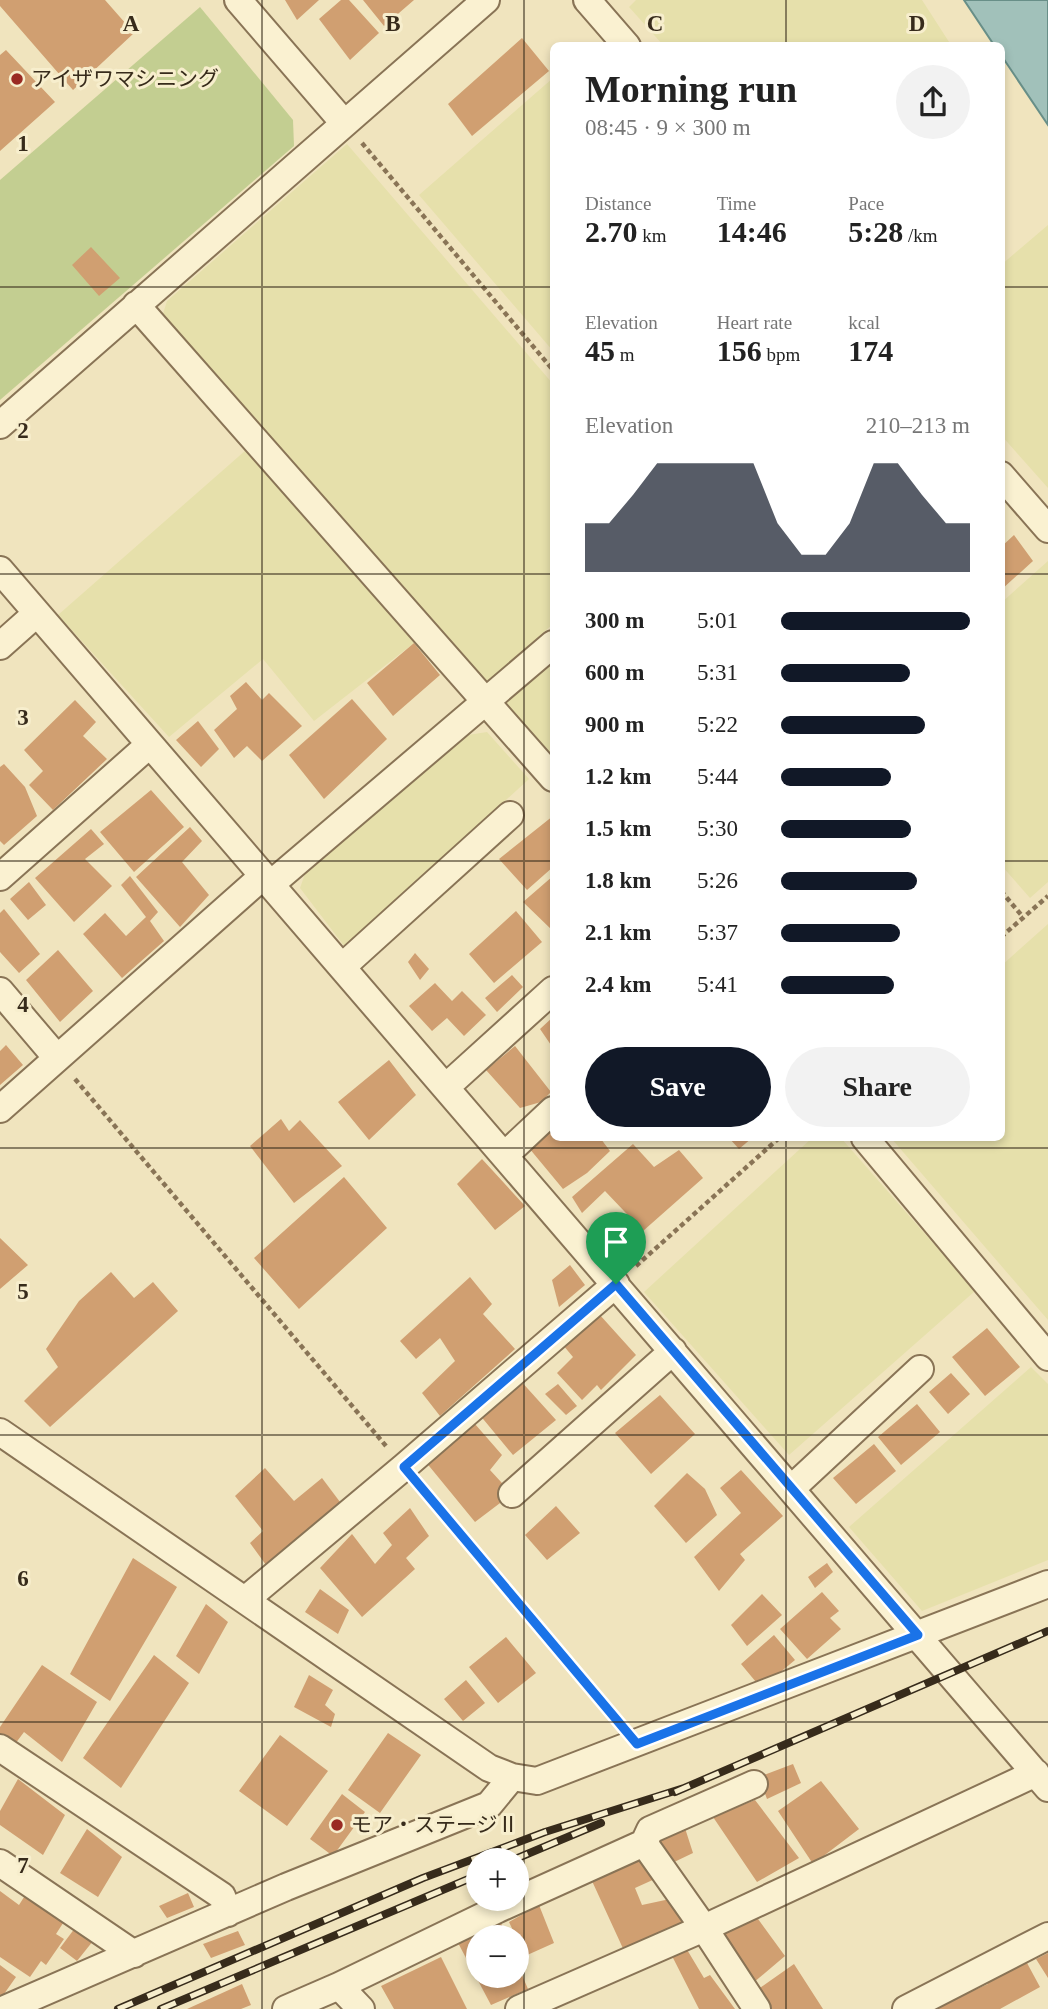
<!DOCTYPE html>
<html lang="en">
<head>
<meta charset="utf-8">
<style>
	body { margin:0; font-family:"Times New Roman","Noto Sans JP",serif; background:#f2f2f2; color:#222; height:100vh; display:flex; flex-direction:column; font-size:26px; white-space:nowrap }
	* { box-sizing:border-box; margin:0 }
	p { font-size:23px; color:#767676 }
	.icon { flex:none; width:38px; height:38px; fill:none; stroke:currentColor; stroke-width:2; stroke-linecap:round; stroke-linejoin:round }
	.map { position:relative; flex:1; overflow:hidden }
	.drawer { position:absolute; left:550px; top:42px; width:455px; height:1099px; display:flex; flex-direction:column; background:#fff; border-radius:10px; box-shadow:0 4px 10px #0003 }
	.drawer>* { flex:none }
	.tools { position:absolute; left:466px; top:1848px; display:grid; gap:14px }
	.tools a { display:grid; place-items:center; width:63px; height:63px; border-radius:50%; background:#fff; box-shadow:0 4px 10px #0003; font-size:35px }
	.pin { position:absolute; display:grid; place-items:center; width:60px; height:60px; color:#fff; margin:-72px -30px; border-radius:50% 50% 50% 0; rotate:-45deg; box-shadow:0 0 7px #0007 }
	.pin .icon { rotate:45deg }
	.round { display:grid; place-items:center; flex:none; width:74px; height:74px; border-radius:37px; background:#f2f2f2 }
	.headline { display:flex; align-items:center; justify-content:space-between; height:119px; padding:0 35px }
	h1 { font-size:38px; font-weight:600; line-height:52px }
	.stats { display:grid; grid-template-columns:repeat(3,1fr); gap:10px; height:119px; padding:7px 35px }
	.stats div { display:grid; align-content:center }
	.stats b { font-size:30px; font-weight:600 }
	.stats small { font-size:19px; font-weight:400 }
	.stats p { font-size:19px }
	.chart { height:196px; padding:14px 35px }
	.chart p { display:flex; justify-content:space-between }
	.chart svg { width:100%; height:126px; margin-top:7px; fill:#111827; opacity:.7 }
	.primary-button { display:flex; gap:14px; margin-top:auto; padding:14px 35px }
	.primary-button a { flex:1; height:80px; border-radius:42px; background:#111827; color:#fff; font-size:28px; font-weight:600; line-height:80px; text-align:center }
	.primary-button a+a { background:#f2f2f2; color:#222 }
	ul { padding:0 35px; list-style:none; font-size:23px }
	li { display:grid; grid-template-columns:112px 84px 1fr; align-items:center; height:52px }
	li i { height:18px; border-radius:9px; background:#111827 }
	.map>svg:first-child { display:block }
	.farmland { fill:#e6e0ab }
	.green { fill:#c3ce91 }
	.water { fill:#a1c1ba; stroke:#688f88; stroke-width:2 }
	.building { fill:#d09f71 }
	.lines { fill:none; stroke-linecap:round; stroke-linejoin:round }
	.minor-casing { stroke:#897456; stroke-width:30 }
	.path { stroke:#897456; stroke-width:4.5; stroke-dasharray:5 3.5; stroke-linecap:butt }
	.minor { stroke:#faf1d1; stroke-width:26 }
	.rail-casing { stroke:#372b1b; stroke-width:8 }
	.rail { stroke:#f7eecd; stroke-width:5; stroke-dasharray:16; stroke-linecap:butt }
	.route-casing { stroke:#fff; stroke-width:14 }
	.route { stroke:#1a73e8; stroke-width:9 }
	.grid { fill:none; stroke:#372b1b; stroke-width:2; stroke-opacity:0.55 }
	.poi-dot { fill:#9a2a23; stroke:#f7eecd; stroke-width:2.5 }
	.labels { text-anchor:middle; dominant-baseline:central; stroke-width:6; stroke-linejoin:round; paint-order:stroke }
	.poi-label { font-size:21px; fill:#372b1b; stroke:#f7eecd; text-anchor:start }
	.grid-label { font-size:23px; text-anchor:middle; font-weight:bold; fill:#372b1b; stroke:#f7eecd; stroke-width:6; stroke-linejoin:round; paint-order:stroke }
</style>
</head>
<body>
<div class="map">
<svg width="1048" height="2009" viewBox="0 0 1048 2009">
	<rect width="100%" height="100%" fill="#f0e4be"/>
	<path class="farmland" d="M636,0h286l29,45h-288l-34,-38z
		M553,78v273l-134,-156z
		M347,144l206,240v240l-66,58 -325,-365 5,-16z
		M1048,225v263l-47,-53v-170z
		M246,450l168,193 -100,78 -51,-62 -94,78 -111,-122z
		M1048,561v321l-18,16 -29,-33v-262z
		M553,659v98l-51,-54z
		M487,732l42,47 -184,168 -45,-59 6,-17 162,-136z
		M1048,924v396l-157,-182h110v-172z
		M812,1138h29l134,153 -186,164 -145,-163z
		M1031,1367l17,17v176l-126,51 -73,-84z"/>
	<path class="green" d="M200,7l93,113 1,26 -294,254v-220z"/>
	<path class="water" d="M964,0h84v125l-47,-70v-9l-7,-1z"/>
	<path class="building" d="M0,0h105l29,33 -61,57 -73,-84z
		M285,0h34l-22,20z
		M341,0h8l30,33 -29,27 -31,-41z
		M363,0h51l-30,26z
		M522,38l27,33 -77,65 -24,-32z
		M6,50l49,52 -55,49v-96z
		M91,247l29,31 -21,18 -27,-31z
		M1014,535l19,26 -32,29v-43z
		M414,643l26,32 -47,41 -26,-33z
		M246,682l16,18 7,-7 33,33 -40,35 -15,-15 -13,12 -20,-28 23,-21 -7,-13z
		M352,699l35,40 -63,60 -35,-44z
		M75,700l21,22 -13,14 24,23 -54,51 -24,-25 14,-14 -19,-21z
		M198,721l21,28 -18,18 -25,-27z
		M4,764l21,23 12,29 -33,29 -4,-4v-74z
		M151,790l33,37 -50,45 -34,-40z
		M553,816v51l-26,23 -28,-31z
		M190,827l12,14 -20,21 27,33 -29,32 -44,-50z
		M91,829l13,15 -19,15 27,27 -38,36 -39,-44z
		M130,876l28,36 -8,9 14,20 -42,37 -39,-44 22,-21 21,23 20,-19 -25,-32z
		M553,876v55l-30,-29z
		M29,882l17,23 -18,15 -18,-21z
		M4,909l36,45 -21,19 -19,-21v-39z
		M516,911l26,31 -48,41 -25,-29z
		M58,950l35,41 -33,31 -34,-42z
		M415,953l14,16 -9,11 -12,-18z
		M512,975l11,12 -26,25 -12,-14z
		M435,983l17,18 10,-10 24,24 -22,21 -17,-18 -15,13 -23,-25z
		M553,1017v31l-13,-19z
		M6,1045l17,20 -23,20v-34z
		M515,1046l36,46 -10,10 -21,6 -34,-38z
		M389,1060l27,35 -47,45 -31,-38z
		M281,1119l8,12 11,-11 42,46 -48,37 -44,-57z
		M553,1128v10h50l-2,1 9,12 -23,22 -24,16 -34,-41z
		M729,1138h23l-13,11z
		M633,1144l21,23 25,-17 24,28 -60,53 -38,-40 -23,22 -10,-16z
		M482,1159l43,47 -30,24 -38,-46z
		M344,1177l43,51 -88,81 -45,-51z
		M619,1214l22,26 -23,18 -17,-26z
		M0,1238l28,27 -28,24z
		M570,1265l15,20 -26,22 -7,-27z
		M111,1272l23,26 19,-16 25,29 -128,116 -26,-26 34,-34 -12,-18 33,-48z
		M470,1277l22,27 -9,10 32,35 -75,67 -18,-23 33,-32 -15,-23 -24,21 -16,-18z
		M599,1314l37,41 -35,35 -4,-5 -15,15 -25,-27 16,-16 -10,-12z
		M987,1328l33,39 -35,29 -33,-39z
		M951,1373l19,21 -22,20 -19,-22z
		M519,1379l37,41 -43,35 -34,-41z
		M558,1384l19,22 -11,9 -21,-21z
		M660,1395l35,39 -44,40 -36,-41z
		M917,1404l23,28 -39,33 -23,-28z
		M475,1424l27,31 -12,15 22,24 -37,28 -50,-61z
		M874,1444l22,27 -40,33 -23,-26z
		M265,1468l29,33 28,-23 18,24 -74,63 -16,-22 13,-12 -28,-35z
		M741,1470l42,46 -43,38 5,6 -26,31 -25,-34 47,-44 -21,-25z
		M687,1473l18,16 12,26 -31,28 -32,-37z
		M556,1506l24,27 -33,27 -22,-25z
		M410,1508l19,28 -23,22 9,11 -53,48 -42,-49 32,-34 23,30 17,-19 -9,-12z
		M133,1558l44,29 -67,114 -40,-27z
		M827,1563l6,9 -18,16 -7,-11z
		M320,1589l29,21 -11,24 -33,-22z
		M822,1592l17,19 -9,7 11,11 -34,30 -27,-30z
		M762,1594l20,21 -35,31 -16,-21z
		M206,1604l22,18 -29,52 -23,-18z
		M774,1635l21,25 -34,28 -20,-24z
		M506,1637l30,36 -38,30 -29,-36z
		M154,1655l35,28 -68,105 -38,-30z
		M42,1665l55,37 -35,60 -38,-30 -9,12 -15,-7v-10z
		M309,1675l24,15 -8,15 10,9 -4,13 -37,-20z
		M466,1680l19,23 -22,18 -19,-22z
		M388,1733l33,22 -41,58 -32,-23z
		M280,1735l48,36 -41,55 -48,-35z
		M793,1764l8,19 -34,16 -8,-22z
		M18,1779l47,36 -22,40 -43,-30v-14z
		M821,1781l38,48 -46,35 -35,-53z
		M342,1794l23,18 -32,44 -23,-17z
		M755,1800l44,58 -42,24 -44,-65z
		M684,1825l9,28 -23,11 -14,-28z
		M87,1829l35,28 -24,40 -38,-24z
		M640,1857l17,21 -22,10 7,17 28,-6 20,23 -64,33 -34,-74z
		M0,1891l19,14 7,-11 39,26 -9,14 8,5 -18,26 -5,-4 -11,16 -30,-20z
		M188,1893l6,14 -27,11 -8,-12z
		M539,1905l15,38 -29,13 -16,-34z
		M753,1912l32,44 -32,27 -31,-47z
		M501,1923l6,14h-29v39h38v-15l12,28 -37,16 -34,-64z
		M75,1928l18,13 -16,20 -17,-13z
		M238,1931l7,14 -34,13 -8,-14z
		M683,1943l21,35 6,-3 25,34h-36l-28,-55z
		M1048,1953v25l-12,-19z
		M441,1957l26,52h-73l-13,-23z
		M1027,1963l13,24 -40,22h-68l56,-25 -2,-4z
		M794,1964l29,45h-52l-14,-19z
		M0,1965l16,12 -12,17 -4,1z
		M242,1984l9,21 -10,4h-54z"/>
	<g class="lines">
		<defs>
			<path id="minor" d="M238,0l106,123
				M587,0l40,46
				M136,305l417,473
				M0,425l486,-425
				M1001,475l47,54
				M0,570l1048,1218
				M0,646l36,-32
				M0,877l149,-132
				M271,884l282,-240
				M342,967l168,-152
				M0,991l57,67
				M446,1087l107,-97
				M0,1109l263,-233
				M865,1138l183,219
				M505,1155l48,-45
				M0,1432l489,336 23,9 25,4 511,-197
				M791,1489l129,-120
				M512,1494l161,-143
				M245,1600l159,-133 212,-183
				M0,1748l222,148 6,17
				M644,1843l6,-13 104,-46
				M0,1863l134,91
				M5,2009l281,-122 203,-82 23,-28
				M286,2009l53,-23
				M361,2009l-22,-23 159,-77 146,-66 60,85 53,81
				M519,2009l185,-81 332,-155
				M906,2009l142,-73"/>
		</defs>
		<use href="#minor" class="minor-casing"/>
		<path class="path" d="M362,143l191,227
			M1001,891l22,26
			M1001,937l47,-41
			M75,1079l311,367
			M636,1266l143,-128
			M421,1487l197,235"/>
		<use href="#minor" class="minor"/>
		<defs>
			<path id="rail" d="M675,1792l373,-161
				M513,1860l88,-37
				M118,2009l305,-131 122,-46 139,-44
				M161,2009l317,-134"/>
		</defs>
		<use href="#rail" class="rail-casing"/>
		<use href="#rail" class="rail"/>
	</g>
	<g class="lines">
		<defs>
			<path id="route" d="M616,1284l302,351 -281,109 -233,-277z"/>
		</defs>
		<use href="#route" class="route-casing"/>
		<use href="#route" class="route"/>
	</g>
	<path class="grid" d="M262,0v2009M524,0v2009M786,0v46M0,287h553M1001,287h47M0,574h553M1001,574h47M0,861h553M1001,861h47M786,1138v871M0,1148h1048M0,1435h1048M0,1722h1048"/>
	<g class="poi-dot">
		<circle cx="17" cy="79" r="7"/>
		<circle cx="337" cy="1825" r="7"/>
	</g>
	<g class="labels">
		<g class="poi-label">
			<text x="31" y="79">アイザワマシニング</text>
			<text x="351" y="1825">モア・ステージⅡ</text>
		</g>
	</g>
	<g class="grid-label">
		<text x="131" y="31">A</text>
		<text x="393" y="31">B</text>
		<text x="655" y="31">C</text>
		<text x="917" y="31">D</text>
		<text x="23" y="151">1</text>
		<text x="23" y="438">2</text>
		<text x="23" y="725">3</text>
		<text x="23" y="1012">4</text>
		<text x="23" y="1299">5</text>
		<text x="23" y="1586">6</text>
		<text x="23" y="1873">7</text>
	</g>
</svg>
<div class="tools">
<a>+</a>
<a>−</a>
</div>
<div class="pin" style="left:616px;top:1284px;background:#1e9e55"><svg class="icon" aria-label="arrive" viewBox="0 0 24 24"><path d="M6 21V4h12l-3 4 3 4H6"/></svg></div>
<section class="drawer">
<div class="headline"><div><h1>Morning run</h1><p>08:45 · 9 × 300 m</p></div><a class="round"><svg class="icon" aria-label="share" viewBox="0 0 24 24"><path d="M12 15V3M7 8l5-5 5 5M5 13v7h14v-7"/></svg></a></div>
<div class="stats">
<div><p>Distance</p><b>2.70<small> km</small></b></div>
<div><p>Time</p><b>14:46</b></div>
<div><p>Pace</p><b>5:28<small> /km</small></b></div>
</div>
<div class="stats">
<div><p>Elevation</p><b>45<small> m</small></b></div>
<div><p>Heart rate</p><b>156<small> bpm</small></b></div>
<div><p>kcal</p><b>174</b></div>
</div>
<div class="chart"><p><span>Elevation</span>210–213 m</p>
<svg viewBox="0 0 160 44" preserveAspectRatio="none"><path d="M0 44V27L10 27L20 17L30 6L40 6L50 6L60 6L70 6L80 27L90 38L100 38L110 27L120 6L130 6L140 17L150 27L160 27V44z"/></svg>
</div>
<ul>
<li><b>300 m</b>5:01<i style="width:100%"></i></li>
<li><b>600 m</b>5:31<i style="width:68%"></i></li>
<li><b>900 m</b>5:22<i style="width:76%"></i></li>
<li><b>1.2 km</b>5:44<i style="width:58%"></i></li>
<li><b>1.5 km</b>5:30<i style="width:69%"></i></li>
<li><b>1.8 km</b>5:26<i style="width:72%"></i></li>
<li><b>2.1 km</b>5:37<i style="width:63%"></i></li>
<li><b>2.4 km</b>5:41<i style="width:60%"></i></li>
</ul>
<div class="primary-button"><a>Save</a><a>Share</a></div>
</section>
</div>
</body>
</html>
